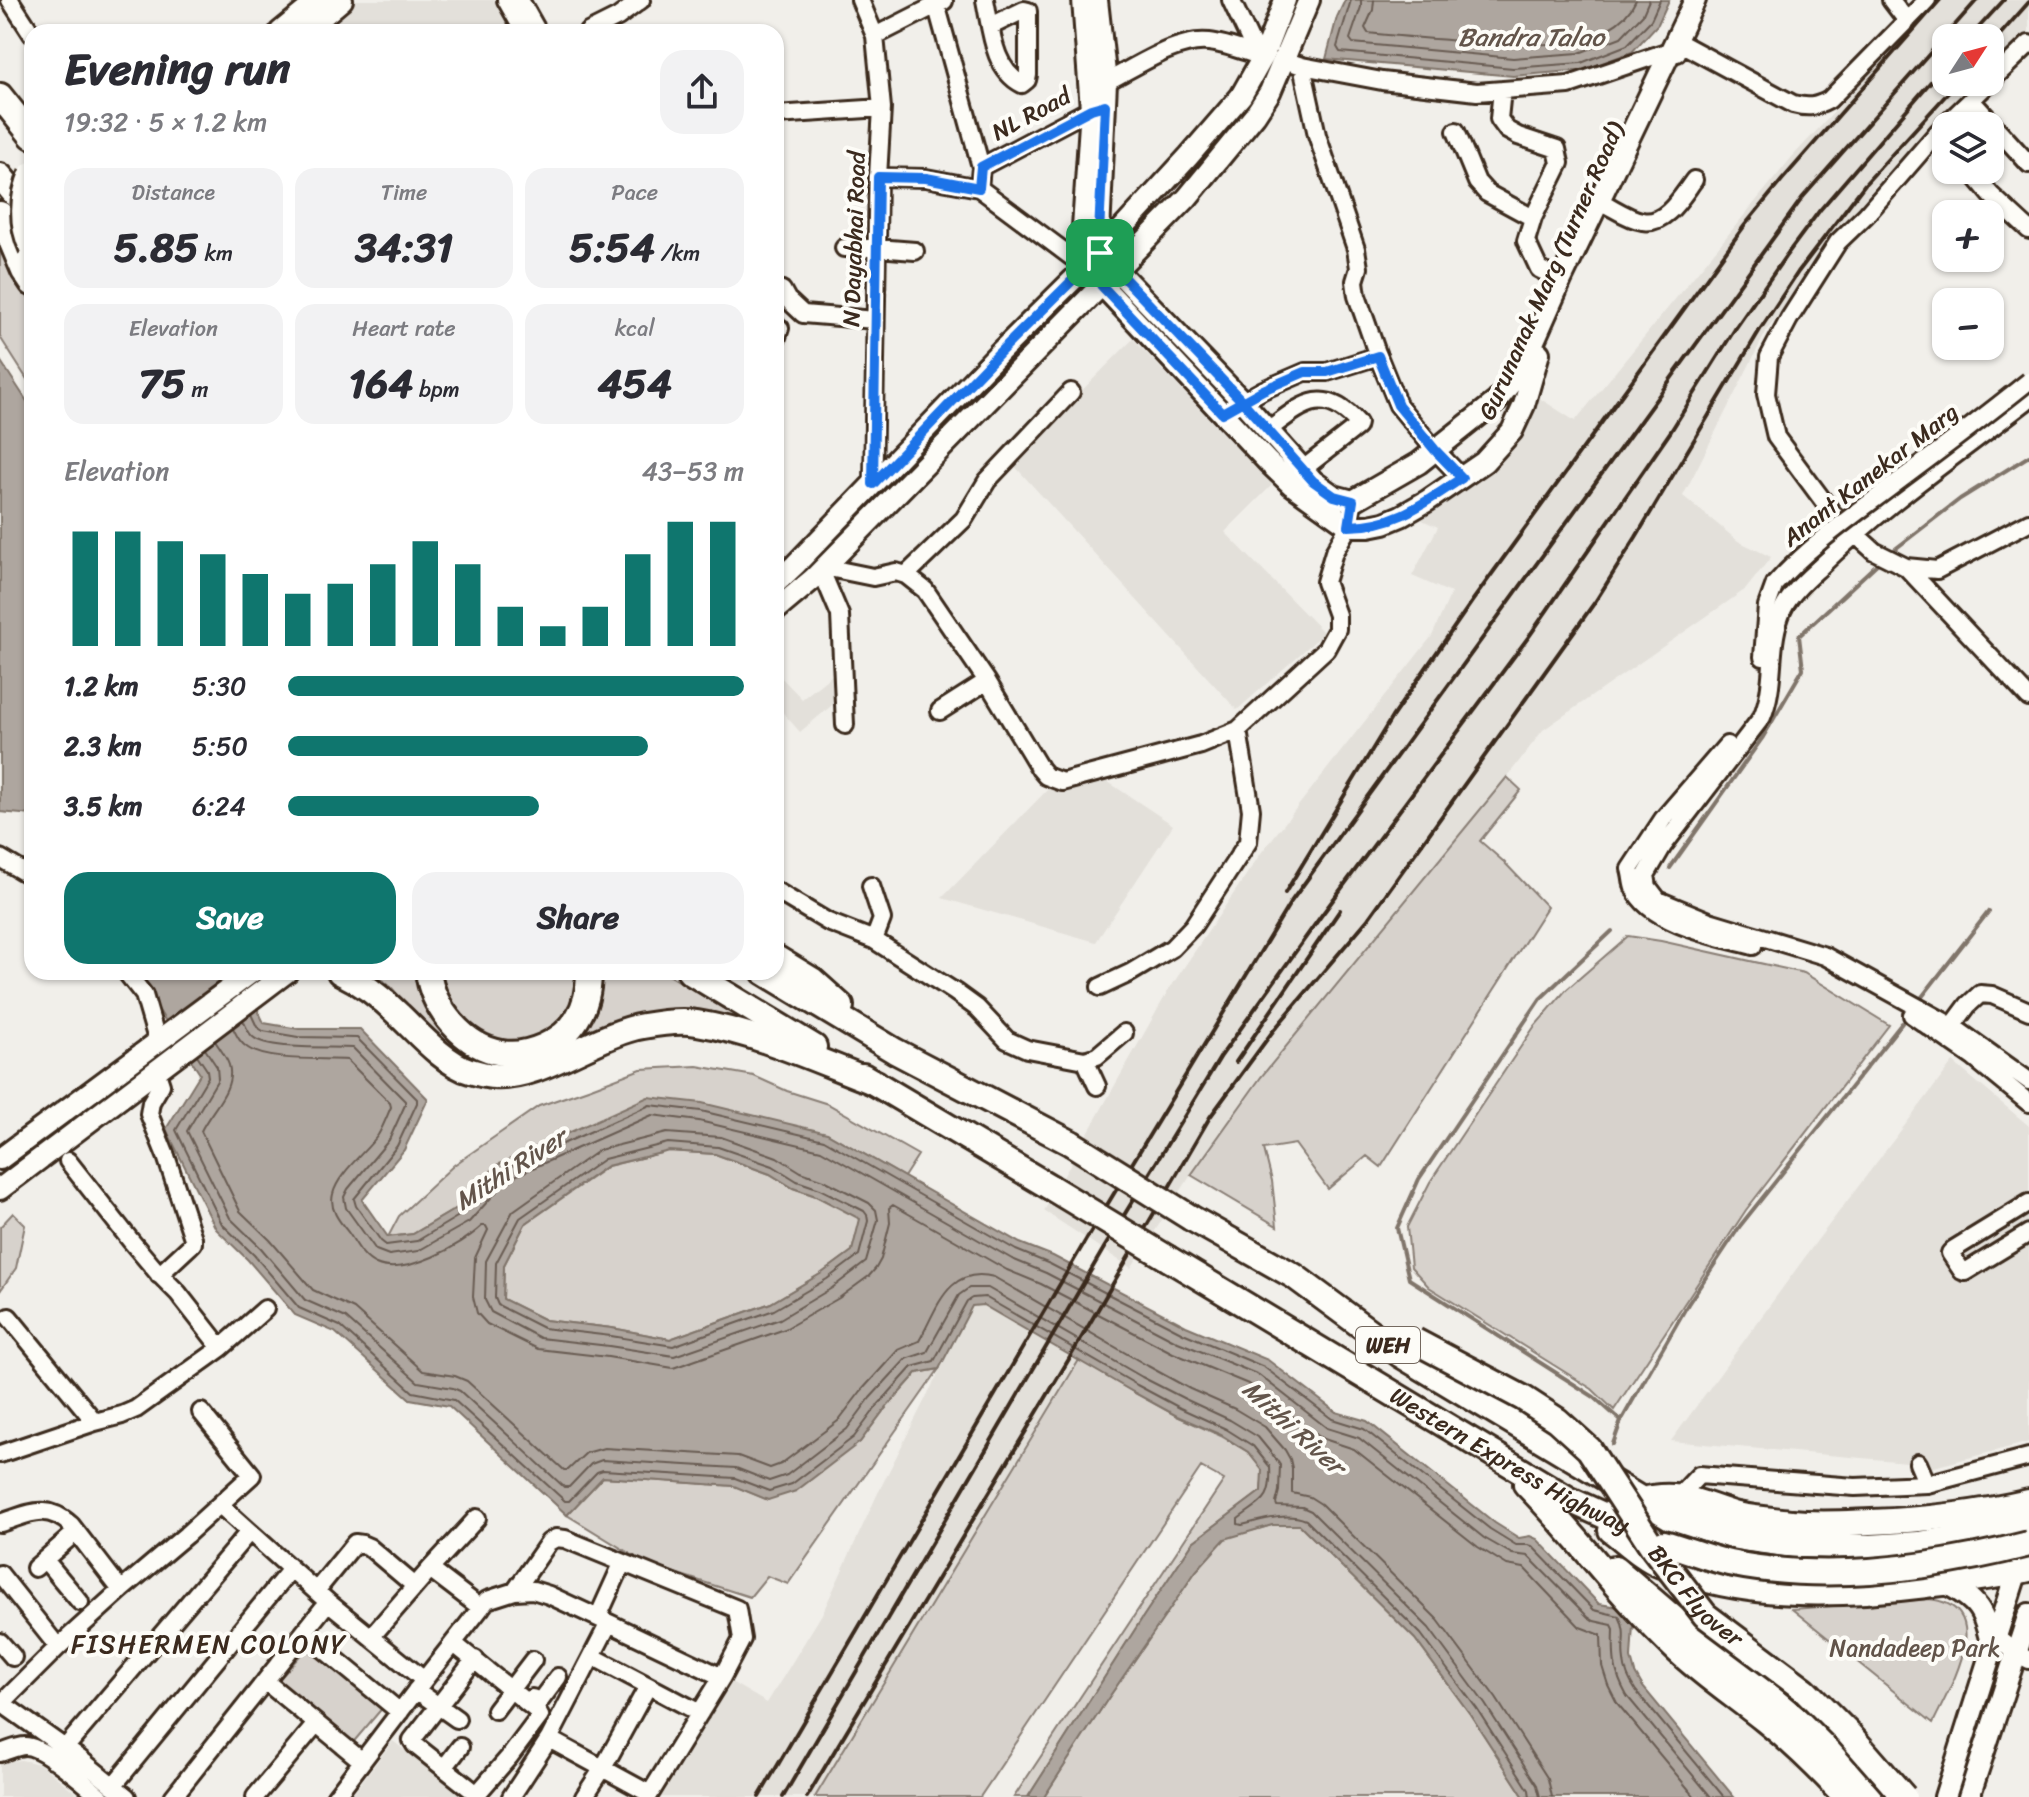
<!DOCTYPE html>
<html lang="en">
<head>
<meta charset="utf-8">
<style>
	body { margin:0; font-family:Sriracha,sans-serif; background:#f2f2f3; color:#2b2b33; height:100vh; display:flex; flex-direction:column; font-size:30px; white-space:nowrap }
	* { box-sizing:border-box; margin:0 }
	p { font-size:26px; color:#7c7c81 }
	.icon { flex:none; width:44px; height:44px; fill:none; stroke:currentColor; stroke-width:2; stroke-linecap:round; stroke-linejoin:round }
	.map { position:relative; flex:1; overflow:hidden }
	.panel { position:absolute; left:24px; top:24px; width:760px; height:956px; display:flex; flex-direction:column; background:#fff; border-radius:24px; box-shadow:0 2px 6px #0004 }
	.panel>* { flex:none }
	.needle { width:52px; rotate:54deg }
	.tools { position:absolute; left:1932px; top:24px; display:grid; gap:16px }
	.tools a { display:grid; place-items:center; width:72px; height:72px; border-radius:16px; background:#fff; box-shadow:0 2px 6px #0004; font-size:40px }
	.pin { position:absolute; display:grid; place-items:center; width:68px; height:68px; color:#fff; margin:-34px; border-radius:16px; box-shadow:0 4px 12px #0006 }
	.round { display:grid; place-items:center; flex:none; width:84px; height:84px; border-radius:24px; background:#f2f2f3 }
	.head { display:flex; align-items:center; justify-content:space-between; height:136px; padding:0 40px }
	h1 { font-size:44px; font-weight:700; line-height:60px }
	.stats { display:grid; grid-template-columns:repeat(3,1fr); gap:12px; height:136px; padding:8px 40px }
	.stats div { display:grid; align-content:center; border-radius:20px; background:#f2f2f3; text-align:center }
	.stats b { font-size:40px; font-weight:700 }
	.stats small { font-size:22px; font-weight:400 }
	.stats p { font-size:22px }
	.chart { height:224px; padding:16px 40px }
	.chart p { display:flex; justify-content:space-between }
	.chart svg { width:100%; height:144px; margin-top:8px; stroke:#0f766e; stroke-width:6 }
	.action { display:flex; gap:16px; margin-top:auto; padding:16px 40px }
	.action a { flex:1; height:92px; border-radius:24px; background:#0f766e; color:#fff; font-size:32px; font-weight:700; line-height:92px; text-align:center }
	.action a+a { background:#f2f2f3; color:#2b2b33 }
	ul { padding:0 40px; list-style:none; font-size:26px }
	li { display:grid; grid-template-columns:128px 96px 1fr; align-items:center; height:60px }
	li i { height:20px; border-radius:10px; background:#0f766e }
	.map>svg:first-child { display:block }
	.built { fill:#e3e0da }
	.green { fill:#d7d2cc; stroke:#897e75; stroke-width:2 }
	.water { fill:#aea69f; stroke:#80746b; stroke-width:2; fill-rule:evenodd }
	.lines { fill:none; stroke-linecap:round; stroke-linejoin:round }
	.shore { stroke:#695c52; stroke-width:2 }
	.stream { stroke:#80746b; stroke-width:4 }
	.minor-casing { stroke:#3b2a1e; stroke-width:22 }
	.major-casing { stroke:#3b2a1e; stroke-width:26 }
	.highway-casing { stroke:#3b2a1e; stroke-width:30 }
	.minor { stroke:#fdfcf7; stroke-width:16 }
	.major { stroke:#fdfcf7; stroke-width:20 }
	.highway { stroke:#fdfcf7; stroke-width:24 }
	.rail { stroke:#3b2a1e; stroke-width:4 }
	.minor-bridge-casing { stroke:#3b2a1e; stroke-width:22; stroke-linecap:butt }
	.highway-bridge-casing { stroke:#3b2a1e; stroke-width:30; stroke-linecap:butt }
	.minor-bridge { stroke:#fdfcf7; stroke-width:16 }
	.highway-bridge { stroke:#fdfcf7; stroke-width:24 }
	.route-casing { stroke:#fff; stroke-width:16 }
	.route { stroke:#1a73e8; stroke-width:10 }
	.labels { text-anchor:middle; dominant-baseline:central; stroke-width:8; stroke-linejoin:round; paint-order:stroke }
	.shield { fill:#fdfcf7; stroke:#75695f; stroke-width:2 }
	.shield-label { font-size:22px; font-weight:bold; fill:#3b2a1e }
	.street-label { font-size:24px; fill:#3b2a1e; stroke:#fdfcf7 }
	.park-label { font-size:24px; fill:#62544a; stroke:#fdfcf7 }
	.water-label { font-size:26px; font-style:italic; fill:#63554b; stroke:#fdfcf7 }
	.neighbourhood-label { font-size:26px; letter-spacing:2px; fill:#3b2a1e; stroke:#fdfcf7 }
</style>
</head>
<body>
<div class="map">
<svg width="2029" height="1797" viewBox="0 0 2029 1797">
	<rect width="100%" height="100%" fill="#f1efea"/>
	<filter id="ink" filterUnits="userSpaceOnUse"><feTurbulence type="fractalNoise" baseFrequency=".0125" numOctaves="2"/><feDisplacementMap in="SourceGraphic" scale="16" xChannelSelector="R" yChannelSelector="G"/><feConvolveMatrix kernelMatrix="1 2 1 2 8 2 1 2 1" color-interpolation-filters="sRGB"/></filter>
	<g filter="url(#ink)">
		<path class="built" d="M354,0h140l20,32h-199z
			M1939,0h90v37l-39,37v-36h-44v44h36l-105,101 -110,147 -84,166 55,45 33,16 -25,32 -203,141 -36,47 -246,300 -70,98 -60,93 -87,-57 124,-220 93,-138 171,-217 19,-43 -39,-17 26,-49 -16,-7 47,-35 42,-38 22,-53 42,27 217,-264z
			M1133,339l139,146 -47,47 99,101 -87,77 -226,-248z
			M841,668l2,28 -43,36 -24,-27v-33l26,27z
			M1099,776l74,49 -77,117 -154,-44 108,-111z
			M1953,1062l76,64v316l-99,26 -12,-5 -247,-22 145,-199z
			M983,1305l96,55 -264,437h-157l68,-118 41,24 55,-89 55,-119 95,-189z
			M393,1741l71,56h-114z
			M21,1760l19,4 41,33h-81v-35z"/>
		<path class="green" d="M0,245l12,25 20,32v85l-32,-50z
			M1507,777l14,13 -41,51 24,21 43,45 -166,260 -14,-11 -39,33 -33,-45 -31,5 8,32 5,45 -86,-51 70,-98z
			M1628,936l33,5 143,32 85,52 -143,185 -132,200 -22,-21 -163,-102 -18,-20 -4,-40 23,-45 104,-155 32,-37z
			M373,972h45l25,55 94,29 58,-84h69l78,48 -48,-6 -193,54 -37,-8 -46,-42 -26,-30z
			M437,972h139l-1,23 -13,26 -26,18 -35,4 -21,-8 -29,-24z
			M697,1066l57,10 33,15 41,13 90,51 -14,22 -77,-44 -330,32 -40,43 -44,26 -25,3 11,-21 55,-51 85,-59 52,-18 50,-19z
			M669,1151l46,3 55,20 23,14 23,8 45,22 -9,33 -30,22 -51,30 -101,36 -58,-11 -67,-8 -42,-21 1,-34 21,-41 83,-58z
			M13,1213l12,12 -9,43 -16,23v-64z
			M1079,1360l54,32 44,24 44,20 27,16 15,18 -2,21 -68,51 -50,75 -115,180h-14l210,-317 -23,-13 -221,330h-165z
			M939,1369l-151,215 -21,-8 -17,21 -103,-33 -80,-49 36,-38 132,9 33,14 92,-58 24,-32 33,-37z
			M1272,1525h28l115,114 55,75 54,83h-480l63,-97 89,-129 29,-33z
			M1929,1599c70,8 21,88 4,124l-141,-114z
			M311,1643l73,63 -34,40 -74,-63z"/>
		<path class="water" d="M1345,0h324l-11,24 -26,28 -49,18 -70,6 -187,-17 11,-42z
			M0,360l32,49v406l-32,-3z
			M134,972h106l24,51 35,6h61l68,70 -24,51 -42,50 26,37 25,-3 44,-26 40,-43 151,-68 54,6 125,30 193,110 33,13 133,70 82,34 68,52 31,9 128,102 24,15 11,-2 7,3 62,65 26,4 8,17 -2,33 4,15 8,14 91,110h-210l-54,-83 -55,-75 -115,-114h-28l-47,14 -29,32 -89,129 -63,97h-16l115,-180 50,-75 68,-51 1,-21 -14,-18 -27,-17 -44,-19 -44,-24 -150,-87 -11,1 -33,63 -22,4 -33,37 -24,32 -64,49 -28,9 -34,-14 -131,-9 -36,38 -118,-109 -39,-7 -75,-67 -40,-17 -47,-55 -32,-31 -50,-100 34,-55zM669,1151l46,3 55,20 23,14 23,8 44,23 -8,32 -30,22 -51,30 -101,36 -58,-11 -67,-8 -42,-21 1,-34 21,-41 82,-58z"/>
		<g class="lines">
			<path class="shore" d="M1351,0l-14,47 3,5 173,16 68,-5 46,-18 24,-25 9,-20
				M1361,0v7l-11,32 3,4 160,15 66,-5 42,-16 22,-23 6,-14
				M1374,0l-1,10 -8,18 3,5c27,3 54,5 80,7 52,5 162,18 188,-40
				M251,1014l6,13 6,4 35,6 59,1 60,61v4l-20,43 -43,53 2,7 25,35 5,4 31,-4 45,-27 40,-43 148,-66 51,6 123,29 192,110 34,14 133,69 81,34 68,52 32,10 126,100 26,16h12l4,1 62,64 25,6c9,17 2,28 5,45 1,11 6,21 12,30l88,106
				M243,1020c3,6 5,13 10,17 16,14 78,9 100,11l52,53v4l-16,35 -41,49 -4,8 2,11 30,42 13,5 29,-4 51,-29 39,-43 144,-64 47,6 122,29 191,109 34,14 132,69 81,33 68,53 32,10 125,100 28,16 16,2 60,61 6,4 18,4 2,4c-1,27 -1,42 13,67l84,101
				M233,1028c4,8 7,15 15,20 21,14 74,10 99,12l43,43 1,4c-4,9 -8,20 -13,28 -12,17 -40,38 -45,59 -4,15 6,27 15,38 8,11 15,27 28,32 29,13 86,-19 106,-38h4l2,4 -13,28 -2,39 4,16 10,11 51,25 70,8 65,11 112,-39 54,-31 30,-22 7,-8 5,-9 9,-36 -1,-15 4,-3 114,65 34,14 132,69 80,33 68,52 33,11 124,98 29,18 17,3 56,59 21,8 1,31 6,19 9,18 78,94
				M215,1041c5,8 11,15 14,24 7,24 -19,46 -28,66l39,80 30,29 43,50 41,19 69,62 32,5 12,5 97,89h4l18,-17 18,-5 134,8 32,12 11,-4 57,-43 23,-30 37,-41 21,-9c18,-31 28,-76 75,-64l154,89 42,23 45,20 30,18 20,23 5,9 2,9v25l18,4 11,7 117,116 58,78 52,81 4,18
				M205,1049l12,18 1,12 -31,52 43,87 31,30 44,52 41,18 72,64 35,6 7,3 104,96h5l22,-23 11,-4 134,8 33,13 18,-6 60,-46 23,-31 36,-39 21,-7 32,-57 10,-7h19l154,89 43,22 45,21 28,17 18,22 4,6 -1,26 -3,12 1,3 25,1 9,4 118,117 56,76 52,81 3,12
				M197,1055l10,15 1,7 -32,53 46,94 32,31 45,53 41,18 73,66 41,8 111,101h4l28,-29 6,-2 132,8 34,13 23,-7 62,-47 24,-32 34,-38 22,-6 33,-60 5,-3 13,-1 152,88 43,23 46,21 27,17 17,21c2,34 -7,33 -32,52v5l4,1c20,-5 44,-13 64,-5l115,114 56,75 52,81 1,7
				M667,1133l54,4 56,20 24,15 23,8 45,23 7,7 2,10 -12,42 -34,26 -52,31 -106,37 -65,-10 -69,-8 -49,-26 -6,-12 1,-39 27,-50 86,-61z
				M668,1143l50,4 55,19 24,15 23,8 44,22 3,4 1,6 -9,34 -32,24 -53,31 -101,36 -62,-10 -68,-8 -45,-23 -3,-7 1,-35 24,-45 84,-59z"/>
			<path class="stream" d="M1890,553l70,-54 69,-43
				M1670,868l93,-131 40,-68 -4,-33 80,-74
				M1612,931l-72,68 -121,180 -22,49 12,51 185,118 27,24 -8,23
				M1918,1002l71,-91
				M1621,1421l67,-117 52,-78 162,-203"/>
			<defs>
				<path id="minor" d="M10,0l22,34
					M506,0l18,32
					M520,0l18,32
					M860,0l15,36 7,72 -4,69 -5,307
					M935,0l46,167 -2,21
					M985,0c6,28 8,70 37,84l5,-4 1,-5v-64l-4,-1 -33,16
					M1231,0l26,55
					M1891,0l16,21
					M588,32l30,-15 23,-17
					M875,36l69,-35
					M1682,44l111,60c15,4 23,3 36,-4l98,-100
					M2029,44l-91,88 -72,83 -28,27 -49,77 -20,38 -3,37 10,43 57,77 41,37 32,16 31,3 92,-48
					M1293,63l9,3 80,15 95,11 92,-7 103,-35 5,3
					M1302,66l15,69 39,114 3,19 -4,13 2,15 21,60 20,49 37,45 27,28
					M1106,82c28,-14 71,-44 103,-40 18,2 37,10 54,15
					M1502,90l-3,29 8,11 11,6 39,13 3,14 -27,55 -7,23 13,28 22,11
					M1971,100l58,64
					M776,115l106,-7
					M1456,131l21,51 10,11 46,25
					M981,167l110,-58 9,-2
					M1970,170l21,25 38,35
					M878,177l48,1 53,10 106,79
					M1607,205c11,6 23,14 35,16 23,5 40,-25 52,-41
					M844,248h33l38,3
					M776,288l6,2 5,9 16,15 72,6
					M776,340l4,-12
					M2029,399c-71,55 -146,106 -210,169 -13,12 -28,25 -36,41 -16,35 -6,73 -21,108l-99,129 -17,29 2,12 10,13 51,21 116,35 127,70 77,55
					M1222,413l41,-23 42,-18h22l51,-16
					M1268,430c34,-25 55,-46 90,-7l-1,4 -54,42 -7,10
					M824,567l49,10 23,-5 10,3 19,15 62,91 53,88 6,7 16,6 139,-37 37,-15 88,-81 11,-20v-14l-12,-33 9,-30 15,-26 4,-25
					M1906,567l123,131
					M821,570l19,45 5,110
					M906,575l58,-56 23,-38 84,-89
					M1763,657l4,-51 8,-22
					M940,711l47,-30
					M1727,745l-64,74 -33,50c2,6 2,14 4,19 15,36 85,49 119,58
					M0,858l32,19
					M871,886l11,33 -8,21
					M776,891l52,31 46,18 81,52 22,16 30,32 20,9 58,11 12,26
					M126,972l18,23 14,48
					M1100,987l30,-14 42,-25 21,-22 55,-84 3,-32 -13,-80
					M1912,1015l62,43 55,45
					M1948,1032l20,-27 12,-11 12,1 37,16
					M1085,1060l12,-4 27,-23
					M156,1070l5,15 -10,17 -2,12 17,42 27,82v5l-4,4 -30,28
					M68,1161l63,80 27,32 20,20 43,55
					M2029,1203l-75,46 -4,4 12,18 3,1 64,-39
					M9,1317l86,105
					M0,1454l95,-32 27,-7 14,-6 85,-61 44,-39
					M1918,1463l9,21
					M1679,1496l20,-21 156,12 72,-3 102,-27
					M220,1505l108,97 96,78
					M0,1523c29,-9 46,-21 71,2l50,65
					M45,1560l35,42
					M35,1568l41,-36
					M430,1569l47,-51
					M0,1574l58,73
					M316,1591l39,-48 7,1 7,3 46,39
					M515,1591l34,-49 7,-4 9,1 172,70 5,30 -20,38
					M598,1617l24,-53
					M609,1623l113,54 -74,120
					M304,1633l96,79
					M371,1637l59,-68 51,39
					M1996,1637l20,16 13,7
					M0,1642l13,15
					M453,1643l83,67 4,6 -30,40 -33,38 -62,-49 -3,-5 63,-81
					M592,1656l108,57
					M265,1681l97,80
					M416,1690l41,29
					M0,1702l79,56 48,39
					M527,1703l5,-5 8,3 18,-24
					M0,1705l58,-58 63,-57 65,-55 66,-60 -51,-63
					M495,1710l38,-50
					M549,1739l101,55
					M0,1753c8,-2 17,-7 25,-7 19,0 61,39 76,51
					M52,1759l13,-11 184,-216
					M444,1768l16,-21
					M113,1786l178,-217
					M173,1797l155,-195
					M255,1797l61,-73
					M335,1797l89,-117 63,-80 28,-9 18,-1 16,5 60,28 -60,116 -38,58
					M584,1797l19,-29 45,-82"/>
				<path id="major" d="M1083,0l8,109 -9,133 3,25
					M1097,0l9,82 -7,152 1,19 142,148 71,80 21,15 19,5 66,-38 78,-62 24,-31 40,-90 134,-280
					M280,32l39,-32
					M304,32l38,-32
					M1085,267l183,195 24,23 57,41h20l15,-3 17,-7 26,-15 57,-39 28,-31 12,-26 15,-52
					M776,583l19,-18 204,-212 101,-100 89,-97 52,-60 22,-39 22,-57
					M776,610l37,-31 374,-381 68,-83 15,-23 39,-92
					M0,1159l252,-187
					M0,1189l287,-217
					M1945,1583c34,18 39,27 47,65
					M1945,1797l75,-236
					M1969,1797l60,-183"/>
				<g id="highway">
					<path d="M0,96l32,40"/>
					<path d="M0,176l32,38"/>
					<path d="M0,214l24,57 8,12"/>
					<path d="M776,958l36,22 29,26"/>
					<path d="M340,972c23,11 41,25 59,43 19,18 46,49 71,56 8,2 16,5 24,5 45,4 102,-42 149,-50 17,-3 37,-6 54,-3 62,10 121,38 179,60"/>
					<path d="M428,972c5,37 36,75 74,81 26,4 61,-11 75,-34 9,-14 12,-31 12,-47"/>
					<path d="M690,972l124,75"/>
					<path d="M764,972l131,79 176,92"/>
					<path d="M863,1076l187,111"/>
					<path d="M1191,1218l103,58 107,79 271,163 63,19 58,8 77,2 49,-3 57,-9 53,-12"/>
					<path id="s1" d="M1169,1259l401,241 81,37"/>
					<path d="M1526,1484c52,53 95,113 149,164 28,27 60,48 91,73 29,23 55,49 80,76"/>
					<path d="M1643,1500c38,-10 58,5 94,15 18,4 37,5 55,7 26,3 53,1 79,0 54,-2 106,-8 158,-20"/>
					<path d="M1611,1530c15,11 32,28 50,35 84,34 177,31 265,20 34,-4 69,-8 103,-16"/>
					<path d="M1615,1568l100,86 57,45 50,42 51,56"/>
				</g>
			</defs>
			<use href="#minor" class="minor-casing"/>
			<use href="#major" class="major-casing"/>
			<use href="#highway" class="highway-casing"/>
			<use href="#minor" class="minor"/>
			<use href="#major" class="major"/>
			<use href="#highway" class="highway"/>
			<path class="rail" d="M1969,38l35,-38
				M1990,46l39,-44
				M1285,893l107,-176 81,-117 272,-375 37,-45 158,-180
				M1236,1062l104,-152
				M759,1797l328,-559 203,-335 513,-706 174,-197
				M783,1797l321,-549 117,-192 100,-140 209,-281 141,-204 64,-102 50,-72 35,-47 126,-146
				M807,1797l262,-438 141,-242 63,-86 95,-112 227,-317 41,-65 125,-209 37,-56 67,-88 93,-102"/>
			<defs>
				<path id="minor-bridge" d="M1775,584c34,-38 76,-67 117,-98 46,-34 92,-69 137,-105"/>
				<g id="highway-bridge">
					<path d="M32,174c-10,23 -11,51 0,74"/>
					<path d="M1071,1143l120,75"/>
					<path d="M1050,1187l119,72"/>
					<path id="s2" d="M1415,1341l108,57 34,22 32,29 65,100 51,66 100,75 44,44 55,63"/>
					<path d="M1664,1543c22,6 43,15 65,20 96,20 206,5 300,-19"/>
				</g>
			</defs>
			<use href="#minor-bridge" class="minor-bridge-casing"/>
			<use href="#highway-bridge" class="highway-bridge-casing"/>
			<use href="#minor-bridge" class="minor-bridge"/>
			<use href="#highway-bridge" class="highway-bridge"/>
		</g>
	</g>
	<g class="lines" filter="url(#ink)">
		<defs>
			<path id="route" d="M1100,253l-101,100 -126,131 5,-307 48,1 53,10 2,-21 110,-58 14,-4 -6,129 1,19 142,148 71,80 21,15 19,5 -4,25c47,0 75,-23 113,-48l-27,-28 -37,-45 -20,-49 -51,16h-22l-42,18 -41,23 -121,-128 14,-15 -15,-17"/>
		</defs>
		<use href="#route" class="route-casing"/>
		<use href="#route" class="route"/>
	</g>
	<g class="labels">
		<rect class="shield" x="1356" y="1327" width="64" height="36" rx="6"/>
		<g class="shield-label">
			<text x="1388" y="1345">WEH</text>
		</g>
		<g class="street-label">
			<text transform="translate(1031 114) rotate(-28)">NL Road</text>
			<text transform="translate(854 239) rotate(-88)">N Dayabhai Road</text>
			<text transform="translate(1551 271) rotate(-66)">Gurunanak Marg (Turner Road)</text>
			<text transform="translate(1870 475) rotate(-38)">Anant Kanekar Marg</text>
			<text stroke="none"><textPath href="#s1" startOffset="396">Western Express Highway</textPath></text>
			<text stroke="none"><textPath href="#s2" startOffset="388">BKC Flyover</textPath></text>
		</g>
		<g class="park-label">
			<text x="1915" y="1648">Nandadeep Park</text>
		</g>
		<g class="water-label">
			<text x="1531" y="37">Bandra Talao</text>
			<text transform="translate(510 1169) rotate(-33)">Mithi River</text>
			<text transform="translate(1294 1427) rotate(42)">Mithi River</text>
		</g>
		<g class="neighbourhood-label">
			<text x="209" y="1644">FISHERMEN COLONY</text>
		</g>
	</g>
</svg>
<div class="tools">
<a><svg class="needle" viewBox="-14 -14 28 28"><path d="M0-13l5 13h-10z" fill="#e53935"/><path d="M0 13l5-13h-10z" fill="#7c7c81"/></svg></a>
<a><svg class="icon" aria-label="layers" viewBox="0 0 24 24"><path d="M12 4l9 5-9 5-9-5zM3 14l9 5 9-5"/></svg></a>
<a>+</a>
<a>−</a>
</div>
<div class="pin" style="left:1100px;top:253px;background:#1e9e55"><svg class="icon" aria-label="arrive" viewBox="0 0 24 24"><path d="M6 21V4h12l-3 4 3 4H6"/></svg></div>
<section class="panel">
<div class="head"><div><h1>Evening run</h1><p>19:32 · 5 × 1.2 km</p></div><a class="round"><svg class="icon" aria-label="share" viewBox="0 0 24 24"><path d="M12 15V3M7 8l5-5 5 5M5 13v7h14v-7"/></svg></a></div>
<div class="stats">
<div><p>Distance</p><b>5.85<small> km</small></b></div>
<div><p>Time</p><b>34:31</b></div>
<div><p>Pace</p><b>5:54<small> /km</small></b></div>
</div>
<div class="stats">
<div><p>Elevation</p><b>75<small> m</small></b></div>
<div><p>Heart rate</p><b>164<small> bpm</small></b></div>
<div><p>kcal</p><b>454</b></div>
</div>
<div class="chart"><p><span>Elevation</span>43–53 m</p>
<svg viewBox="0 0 160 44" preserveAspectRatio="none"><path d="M5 44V9M15 44V9M25 44V12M35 44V16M45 44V22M55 44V28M65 44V25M75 44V19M85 44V12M95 44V19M105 44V32M115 44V38M125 44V32M135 44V16M145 44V6M155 44V6"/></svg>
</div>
<ul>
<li><b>1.2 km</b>5:30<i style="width:100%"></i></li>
<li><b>2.3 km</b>5:50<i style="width:79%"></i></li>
<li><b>3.5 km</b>6:24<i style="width:55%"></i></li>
</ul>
<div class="action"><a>Save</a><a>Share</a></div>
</section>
</div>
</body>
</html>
